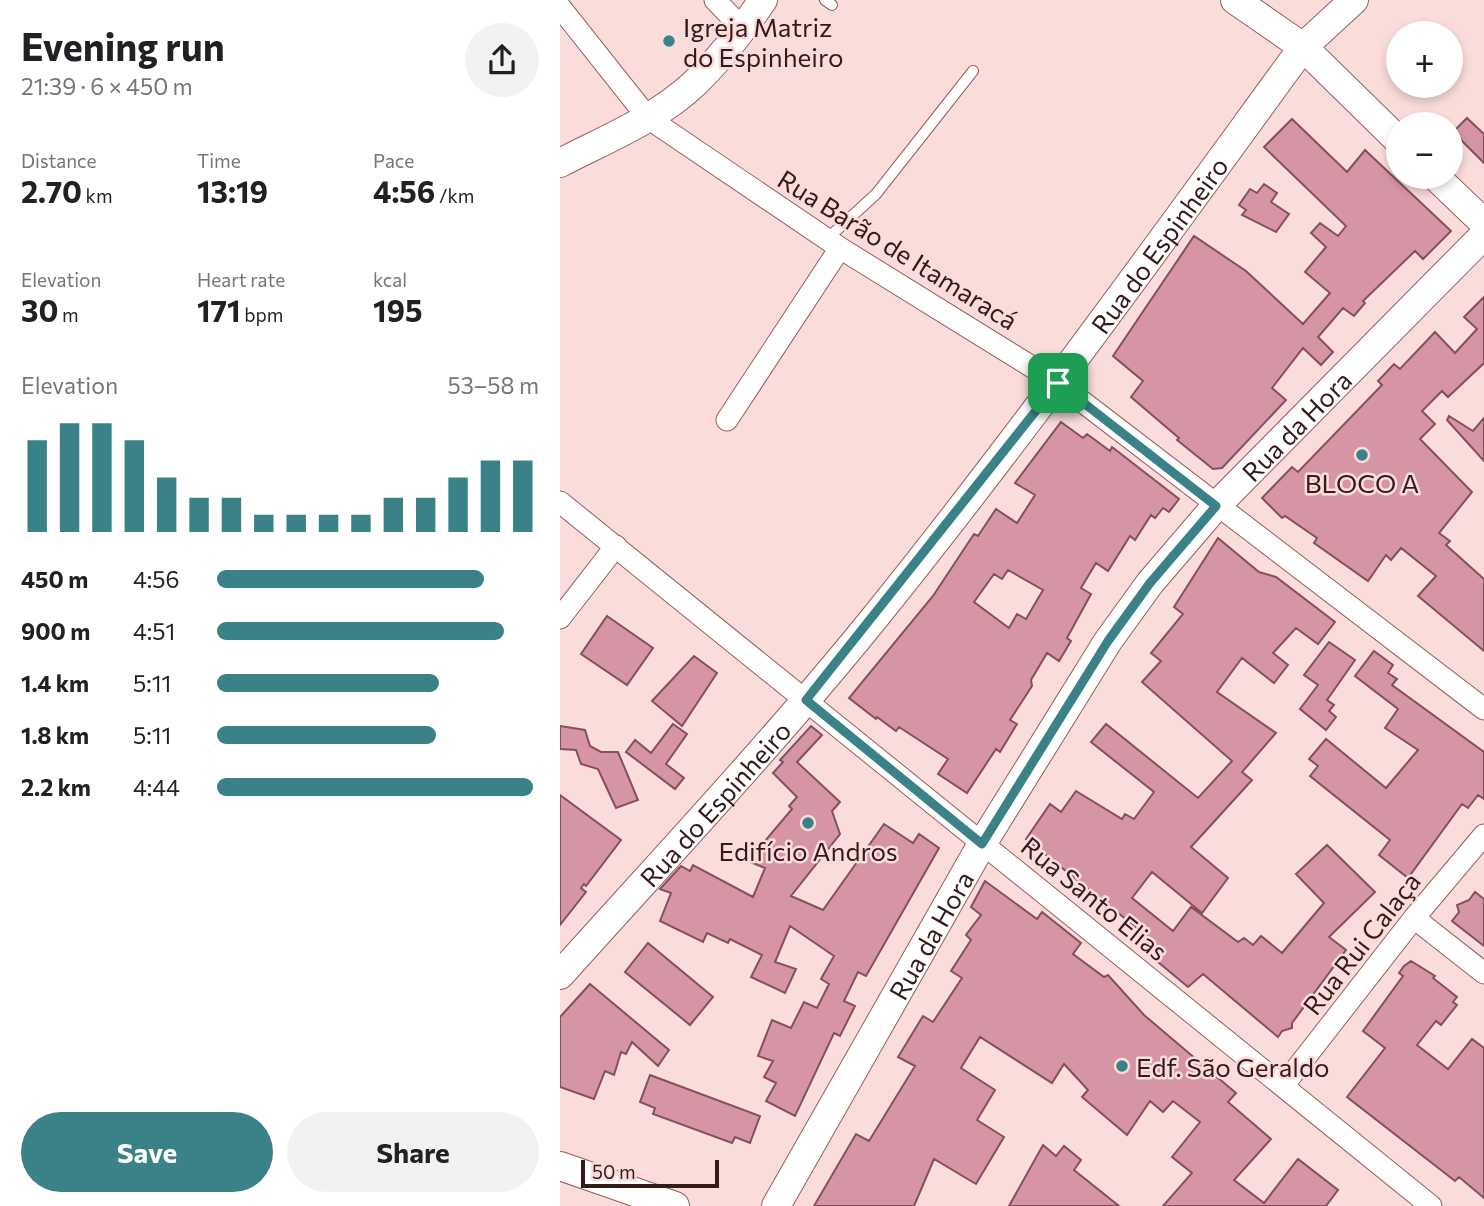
<!DOCTYPE html>
<html lang="en">
<head>
<meta charset="utf-8">
<style>
	body { margin:0; font-family:Commissioner,sans-serif; background:#f2f2f2; color:#202124; height:100vh; display:flex; flex-direction:column; font-size:26px; white-space:nowrap }
	* { box-sizing:border-box; margin:0 }
	p { font-size:23px; color:#757577 }
	.icon { flex:none; width:38px; height:38px; fill:none; stroke:currentColor; stroke-width:2; stroke-linecap:round; stroke-linejoin:round }
	.map { position:relative; flex:1; overflow:hidden }
	.drawer { display:flex; flex-direction:column; background:#fff; width:560px }
	.drawer>* { flex:none }
	.tools { position:absolute; left:826px; top:21px; display:grid; gap:14px }
	.tools a { display:grid; place-items:center; width:77px; height:77px; border-radius:50%; background:#fff; box-shadow:0 4px 10px #0003; font-size:35px }
	.scale { position:absolute; left:21px; bottom:18px; width:138px; box-sizing:border-box; padding-left:7px; border:4px solid #341b1a; border-top:0; font-size:19px; line-height:24px; white-space:nowrap; color:#341b1a; -webkit-text-stroke:5px #fadddb; paint-order:stroke }
	.pin { position:absolute; display:grid; place-items:center; width:60px; height:60px; color:#fff; margin:-30px; border-radius:14px; box-shadow:0 4px 10px #0006 }
	.round { display:grid; place-items:center; flex:none; width:74px; height:74px; border-radius:37px; background:#f2f2f2 }
	.head { display:flex; align-items:center; justify-content:space-between; height:119px; padding:0 21px }
	h1 { font-size:38px; font-weight:700; line-height:52px }
	.metrics { display:grid; grid-template-columns:repeat(3,1fr); gap:10px; height:119px; padding:7px 21px }
	.metrics div { display:grid; align-content:center }
	.metrics b { font-size:30px; font-weight:700 }
	.metrics small { font-size:19px; font-weight:400 }
	.metrics p { font-size:19px }
	.chart { height:196px; padding:14px 21px }
	.chart p { display:flex; justify-content:space-between }
	.chart svg { width:100%; height:126px; margin-top:7px; stroke:#3a8288; stroke-width:6 }
	.action { display:flex; gap:14px; margin-top:auto; padding:14px 21px }
	.action a { flex:1; height:80px; border-radius:42px; background:#3a8288; color:#fff; font-size:28px; font-weight:700; line-height:80px; text-align:center }
	.action a+a { background:#f2f2f2; color:#202124 }
	ul { padding:0 21px; list-style:none; font-size:23px }
	li { display:grid; grid-template-columns:112px 84px 1fr; align-items:center; height:52px }
	li i { height:18px; border-radius:9px; background:#3a8288 }
	main { display:flex; flex:1; min-height:0 }
	.map>svg:first-child { display:block }
	.building { fill:#d595a5; stroke:#874e5d; stroke-width:2; fill-rule:evenodd }
	.lines { fill:none; stroke-linecap:round; stroke-linejoin:round }
	.lane-casing { stroke:#995d5a; stroke-width:12 }
	.street-casing { stroke:#995d5a; stroke-width:23 }
	.secondary-casing { stroke:#995d5a; stroke-width:30 }
	.lane { stroke:#fff; stroke-width:10 }
	.street { stroke:#fff; stroke-width:21 }
	.secondary { stroke:#fff; stroke-width:28 }
	.route-casing { stroke:#fff; stroke-width:14 }
	.route { stroke:#3a8288; stroke-width:9 }
	.poi-dot { fill:#3a8288; stroke:#fadddb; stroke-width:2.5 }
	.labels { text-anchor:middle; dominant-baseline:central; stroke-width:5; stroke-linejoin:round; paint-order:stroke }
	.poi-label { font-size:26px; fill:#341b1a; stroke:#fadddb; text-anchor:start }
	.street-label { font-size:26px; fill:#341b1a; stroke:#fadddb }
</style>
</head>
<body>
<main>
<section class="drawer">
<div class="head"><div><h1>Evening run</h1><p>21:39 · 6 × 450 m</p></div><a class="round"><svg class="icon" aria-label="share" viewBox="0 0 24 24"><path d="M12 15V3M7 8l5-5 5 5M5 13v7h14v-7"/></svg></a></div>
<div class="metrics">
<div><p>Distance</p><b>2.70<small> km</small></b></div>
<div><p>Time</p><b>13:19</b></div>
<div><p>Pace</p><b>4:56<small> /km</small></b></div>
</div>
<div class="metrics">
<div><p>Elevation</p><b>30<small> m</small></b></div>
<div><p>Heart rate</p><b>171<small> bpm</small></b></div>
<div><p>kcal</p><b>195</b></div>
</div>
<div class="chart"><p><span>Elevation</span>53–58 m</p>
<svg viewBox="0 0 160 44" preserveAspectRatio="none"><path d="M5 44V12M15 44V6M25 44V6M35 44V12M45 44V25M55 44V32M65 44V32M75 44V38M85 44V38M95 44V38M105 44V38M115 44V32M125 44V32M135 44V25M145 44V19M155 44V19"/></svg>
</div>
<ul>
<li><b>450 m</b>4:56<i style="width:83%"></i></li>
<li><b>900 m</b>4:51<i style="width:89%"></i></li>
<li><b>1.4 km</b>5:11<i style="width:69%"></i></li>
<li><b>1.8 km</b>5:11<i style="width:68%"></i></li>
<li><b>2.2 km</b>4:44<i style="width:98%"></i></li>
</ul>
<div class="action"><a>Save</a><a>Share</a></div>
</section>
<div class="map">
<svg width="924" height="1206" viewBox="0 0 924 1206">
	<rect width="100%" height="100%" fill="#fadddb"/>
	<path class="building" d="M907,118l17,16v29l-31,-31z
		M732,119l55,53 18,-22 86,81 -28,28 -8,-8 -52,50 2,2 -11,13 -11,-8 -25,29 15,15 -12,13 -18,-17 -31,40 14,12 -64,68 -9,1 -36,-29 2,-2 -48,-41 12,-16 -30,-25 81,-120 52,35 57,53 27,-31 -25,-21 21,-25 -15,-14 9,-10 18,13 8,-10 -82,-79z
		M704,184l13,9 -6,9 18,12 -13,18 -34,-17 4,-5 -7,-5 11,-16 7,4z
		M924,297v66l-36,34 -6,-6 -20,20 13,13 -15,15 52,53 -33,41 11,8 -4,4 38,34v72l-66,-55 18,-20 -35,-28 -10,12 -5,-5 -18,26 -54,-38 3,-5 -32,-22 -3,2 -20,-20 30,-31 6,5 84,-87 -4,-4 16,-17 6,5 35,-37 20,21 22,-24 -13,-12z
		M889,416l24,15 11,-13v43l-37,-41z
		M501,422l22,16 4,-4 23,17 2,-4 67,52 -10,13 -6,-4 -8,10 -4,-3 -16,25 -5,-4 -22,35 -12,-8 -15,25 10,6 -24,44 4,3 -12,20 -12,-8 -16,27 1,6 -22,34 7,4 -17,28 -4,-3 -29,44 -29,-19 10,-15 -49,-32 -3,4 -19,-14 -1,2 -27,-21 84,-102 41,-62 4,2 18,-27 21,14 18,-28 -20,-12zM448,570l35,20 -17,29 -9,-5 -8,14 -35,-26 20,-28 8,5z
		M658,538l41,34 17,5 59,45 -17,22 -22,-16 -23,25 15,12 -14,18 -32,-25 -25,34 59,41 -34,39 10,8 -61,67 37,31 -26,35 -50,-41 -20,26 41,33 18,-24 47,35 6,-4 9,7 8,-9 21,17 42,-50 -28,-29 31,-29 48,47 -46,45 17,13 -54,73v5l-10,3 -4,6 -75,-63 -15,13 -48,-40 8,-10 -122,-98 24,-35 11,8 15,-21 46,28 3,-5 9,5 20,-27 -63,-50 15,-18 92,74 34,-37 -90,-79 19,-21 -10,-8 32,-39 -9,-7z
		M47,616l46,32 -26,37 -46,-31z
		M769,642l26,18 -28,40 7,5 -5,6 7,6 -10,13 -26,-21 18,-24 -14,-10z
		M814,651l19,14 -5,8 9,6 -5,6 92,67v47l-6,-4 -10,13 -6,-4 -54,74 -29,-23 11,-15 -80,-64 8,-10 -9,-7 17,-20 60,49 32,-38 -33,-22 13,-19 -43,-33z
		M134,656l23,17 -35,53 -30,-25z
		M113,724l14,10 -21,30 18,14 -9,11 -49,-37 9,-12 16,13z
		M0,726l25,4 5,16 11,6h17l20,48 -22,8 -18,-39 -17,-5 -5,-14 -16,-1z
		M251,726l11,9 -25,27 43,40 -8,9 8,23 -49,62 32,14 61,-86 29,19 6,-9 20,14 -73,128 -8,-4 -14,29 11,5 -15,30 -6,-3 -39,83 -29,-15 10,-18 -12,-6 9,-16 -15,-5 14,-36 19,8 13,-26 13,6 12,-24 -8,-5 13,-23 -44,-30 -15,36 21,7 -11,24 -34,-16 11,-22 -32,-16 -2,4 -21,-10 -4,9 -43,-21 11,-28 -11,-4 21,-23 9,5 3,-6 60,32 12,-29 -17,-7 44,-52 -3,-3 8,-9 -24,-24 10,-11 -3,-2z
		M0,795l61,45 -35,46 -2,-2 -3,4 5,4 -26,33z
		M425,881l52,38 5,-7 39,31 -8,11 31,23 4,-2 36,40 92,78 -8,9 43,37 -37,41 30,23 34,-44 40,31 -12,16h-163l29,-33 -20,-16 28,-35 -27,-21 -10,11 -13,-11 -23,34 -45,-38 6,-7 -24,-26 -12,19 -72,-46 -19,31 34,22 -18,30 27,17 -28,47 -42,-25 -20,47h-100l42,-72 13,7 46,-75 -17,-9 25,-41 10,6 29,-44 -11,-7 20,-31 -5,-5 15,-20 -10,-8z
		M915,892l9,7v47l-32,-25 7,-9 -2,-7 12,-5z
		M88,943l65,54 -23,28 -65,-53z
		M851,961l24,15 -2,2 24,19 -4,5 4,3 -16,20 -5,-4 -19,24 31,24 24,-30 12,9v150l-25,-21 -4,4 -108,-84 38,-49 -22,-17 40,-55 -4,-3 5,-7z
		M30,984l79,66 -11,16 -26,-24 -6,12 -5,-2 -7,23 -9,-4 -11,28 -34,-12v-70z
		M90,1075l110,41 -10,27 -15,-6 -3,6 -79,-29 2,-6 -15,-6z
		M483,1145l13,11 8,-10 17,14 -7,10 45,36h-110z"/>
	<g class="lines">
		<defs>
			<path id="lane" d="M265,0l7,5
				M267,239l49,-45 97,-123"/>
			<path id="street" d="M155,0l28,29
				M0,7l88,111 192,130 218,135 426,326
				M167,420l113,-172
				M0,502l871,704
				M0,618l56,-72
				M854,918l70,55
				M723,1086l131,-168 70,-83"/>
			<g id="secondary">
				<path d="M675,0l68,47 95,93"/>
				<path d="M0,163c46,-24 97,-44 135,-80 25,-24 48,-54 68,-83"/>
				<path d="M876,177l48,46"/>
				<path id="s1" d="M0,975c105,-117 213,-232 312,-354 151,-187 290,-381 431,-574l51,-47"/>
				<path d="M0,1166l115,40"/>
				<path id="s2" d="M216,1206l206,-362 126,-203 42,-58 66,-77 268,-271"/>
			</g>
		</defs>
		<use href="#lane" class="lane-casing"/>
		<use href="#street" class="street-casing"/>
		<use href="#secondary" class="secondary-casing"/>
		<use href="#lane" class="lane"/>
		<use href="#street" class="street"/>
		<use href="#secondary" class="secondary"/>
	</g>
	<g class="lines">
		<defs>
			<path id="route" d="M498,383l158,123 -66,77 -42,58 -126,203 -176,-144z"/>
		</defs>
		<use href="#route" class="route-casing"/>
		<use href="#route" class="route"/>
	</g>
	<g class="poi-dot">
		<circle cx="109" cy="41" r="7"/>
		<circle cx="802" cy="455" r="7"/>
		<circle cx="248" cy="823" r="7"/>
		<circle cx="562" cy="1066" r="7"/>
	</g>
	<g class="labels">
		<g class="poi-label">
			<text x="123" y="26">Igreja Matriz<tspan x="123" dy="30">do Espinheiro</tspan></text>
			<text x="802" y="482" text-anchor="middle">BLOCO A</text>
			<text x="248" y="850" text-anchor="middle">Edifício Andros</text>
			<text x="576" y="1066">Edf. São Geraldo</text>
		</g>
		<g class="street-label">
			<text stroke="none"><textPath href="#s1" startOffset="945">Rua do Espinheiro</textPath></text>
			<text transform="translate(338 249) rotate(32)">Rua Barão de Itamaracá</text>
			<text stroke="none"><textPath href="#s2" startOffset="942">Rua da Hora</textPath></text>
			<text stroke="none"><textPath href="#s1" startOffset="231">Rua do Espinheiro</textPath></text>
			<text transform="translate(535 898) rotate(39)">Rua Santo Elias</text>
			<text stroke="none"><textPath href="#s2" startOffset="312">Rua da Hora</textPath></text>
			<text transform="translate(801 943) rotate(-52)">Rua Rui Calaça</text>
		</g>
	</g>
</svg>
<div class="tools">
<a>+</a>
<a>−</a>
</div>
<div class="scale">50 m</div>
<div class="pin" style="left:498px;top:383px;background:#1e9e55"><svg class="icon" aria-label="arrive" viewBox="0 0 24 24"><path d="M6 21V4h12l-3 4 3 4H6"/></svg></div>
</div>
</main>
</body>
</html>
